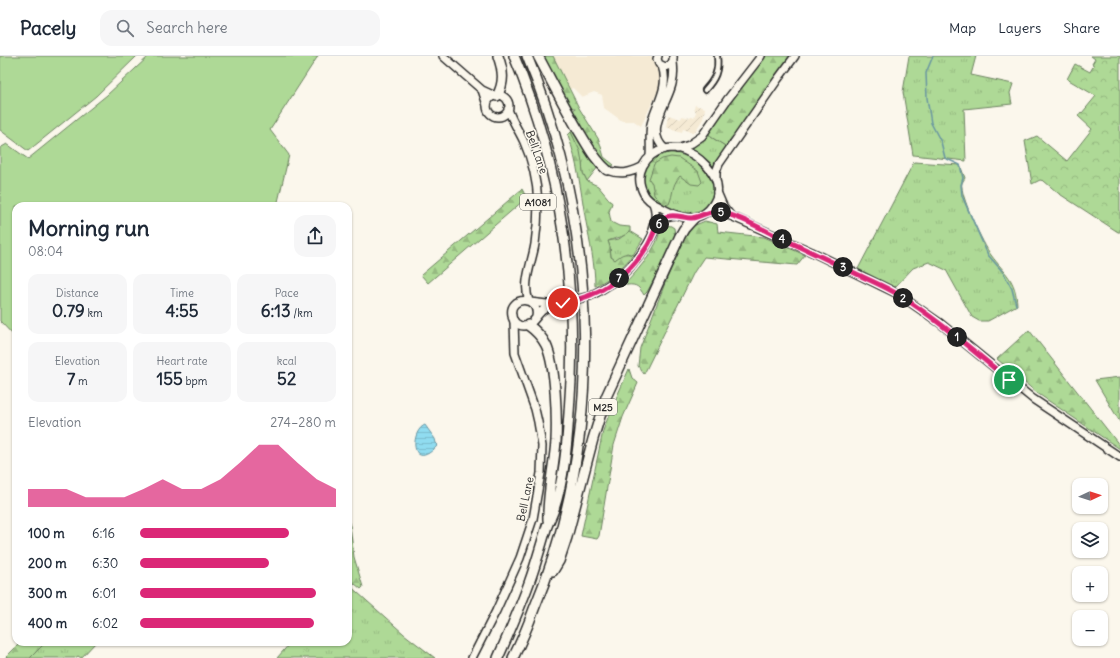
<!DOCTYPE html>
<html lang="en">
<head>
<meta charset="utf-8">
<style>
	body { margin:0; font-family:Delius,sans-serif; background:#f6f6f7; color:#1f2937; height:100vh; display:flex; flex-direction:column; font-size:15px; white-space:nowrap }
	* { box-sizing:border-box; margin:0 }
	p { font-size:13px; color:#747a83 }
	.icon { flex:none; width:22px; height:22px; fill:none; stroke:currentColor; stroke-width:2; stroke-linecap:round; stroke-linejoin:round }
	.map { position:relative; flex:1; overflow:hidden }
	.drawer { position:absolute; left:12px; top:146px; width:340px; height:444px; display:flex; flex-direction:column; background:#fff; border-radius:12px; box-shadow:0 1px 3px #0004 }
	.drawer>* { flex:none }
	.needle { width:26px; rotate:86deg }
	.controls { position:absolute; left:1072px; top:422px; display:grid; gap:8px }
	.controls a { display:grid; place-items:center; width:36px; height:36px; border-radius:8px; background:#fff; box-shadow:0 1px 3px #0004; font-size:20px }
	.pin { position:absolute; display:grid; place-items:center; width:34px; height:34px; color:#fff; margin:-17px; border:2px solid #fff; border-radius:50%; box-shadow:0 1px 4px #0007 }
	.km { position:absolute; width:20px; height:20px; margin:-10px; border-radius:50%; background:#222; color:#fff; font-size:11px; line-height:20px; text-align:center }
	.round { display:grid; place-items:center; flex:none; width:42px; height:42px; border-radius:12px; background:#f6f6f7 }
	.overview { display:flex; align-items:center; justify-content:space-between; height:68px; padding:0 16px }
	h1 { font-size:22px; font-weight:700; line-height:30px }
	.metrics { display:grid; grid-template-columns:repeat(3,1fr); gap:6px; height:68px; padding:4px 16px }
	.metrics div { display:grid; align-content:center; border-radius:10px; background:#f6f6f7; text-align:center }
	.metrics b { font-size:17px; font-weight:700 }
	.metrics small { font-size:11px; font-weight:400 }
	.metrics p { font-size:11px }
	.chart { height:112px; padding:8px 16px }
	.chart p { display:flex; justify-content:space-between }
	.chart svg { width:100%; height:72px; margin-top:4px; fill:#db2777; opacity:.7 }
	ul { padding:0 16px; list-style:none; font-size:13px }
	li { display:grid; grid-template-columns:64px 48px 1fr; align-items:center; height:30px }
	li i { height:10px; border-radius:5px; background:#db2777 }
	header { display:flex; align-items:center; gap:24px; box-sizing:border-box; height:56px; padding:0 20px; background:#fff; border-bottom:1px solid #e0e1e3 }
	header strong { font-size:19px }
	nav { display:flex; gap:22px; margin-inline-start:auto; font-size:14px }
	.search { width:280px; height:36px; background:#f6f6f7; display:flex; align-items:center; gap:10px; box-sizing:border-box; padding:0 14px; border-radius:12px; color:#747a83; font-size:15px }
	.map>svg:first-child { display:block }
	.built { fill:#f5ead4 }
	.industrial { fill:url(#industrial-furrows) }
	.grass { fill:url(#grass-tufts); stroke:#6c8260 }
	.forest { fill:url(#forest-firs); stroke:#6c8260 }
	.park { fill:url(#park-crowns); stroke:#6c8260 }
	.garden { fill:#aed996; stroke:#6c8260 }
	.water { fill:url(#water-rules); stroke:#6895a1 }
	.lines { fill:none; stroke-linecap:round; stroke-linejoin:round }
	.stream { stroke:#6895a1; stroke-width:1.5 }
	.street-casing { stroke:#2b2b2b; stroke-width:8 }
	.secondary-casing { stroke:#2b2b2b; stroke-width:10 }
	.primary-casing { stroke:#2b2b2b; stroke-width:10 }
	.highway-casing { stroke:#2b2b2b; stroke-width:12 }
	.street { stroke:#fbf7ec; stroke-width:4.5 }
	.secondary { stroke:#fbf7ec; stroke-width:7 }
	.primary { stroke:#fbf7ec; stroke-width:7 }
	.highway { stroke:#fbf7ec; stroke-width:9 }
	.primary-bridge-casing { stroke:#2b2b2b; stroke-width:10; stroke-linecap:butt }
	.primary-bridge { stroke:#fbf7ec; stroke-width:7 }
	.route-casing { stroke:#fff; stroke-width:8 }
	.route { stroke:#db2777; stroke-width:5 }
	.labels { text-anchor:middle; dominant-baseline:central; stroke-width:3.5; stroke-linejoin:round; paint-order:stroke }
	.shield { fill:#fbf7ec; stroke:#696865; stroke-width:1 }
	.shield-label { font-size:10px; font-weight:bold; fill:#2b2b2b }
	.street-label { font-size:11px; fill:#2b2b2b; stroke:#fbf7ec }
</style>
</head>
<body>
<header>
<strong>Pacely</strong>
<div class="search"><svg class="icon" aria-label="search" viewBox="0 0 24 24"><circle cx="10" cy="10" r="6"/><path d="M15 15l6 6"/></svg>Search here</div>
<nav><a>Map</a><a>Layers</a><a>Share</a></nav>
</header>
<div class="map">
<svg width="1120" height="602" viewBox="0 0 1120 602">
	<defs>
		<pattern id="industrial-furrows" width="10" height="10" patternUnits="userSpaceOnUse"><rect width="10" height="10" fill="#f5ead4"/><path d="M-1 1l2-2M0 10L10 0M9 11l2-2" fill="none" stroke="#d2c9b6"/></pattern>
		<pattern id="grass-tufts" width="24" height="20" patternUnits="userSpaceOnUse"><rect width="24" height="20" fill="#aed996"/><path d="M3 7l-1-3M5 7V3M7 7l1-3M15 17l-1-3M17 17v-4M19 17l1-3" fill="none" stroke="#96ba81"/></pattern>
		<pattern id="forest-firs" width="22" height="20" patternUnits="userSpaceOnUse"><rect width="22" height="20" fill="#aed996"/><path d="M5 1l3.5 6h-7zM16 11l3.5 6h-7z" fill="#96ba81"/></pattern>
		<pattern id="park-crowns" width="20" height="18" patternUnits="userSpaceOnUse"><rect width="20" height="18" fill="#aed996"/><path d="M2 6a3 3 0 1 1 6 0M12 15a3 3 0 1 1 6 0" fill="none" stroke="#96ba81"/></pattern>
		<pattern id="water-rules" width="6" height="5" patternUnits="userSpaceOnUse"><rect width="6" height="5" fill="#90dcf0"/><path d="M0 2.5h6" fill="none" stroke="#7cbdce"/></pattern>
	</defs>
	<rect width="100%" height="100%" fill="#fbf7ec"/>
	<filter id="ink" filterUnits="userSpaceOnUse"><feTurbulence type="fractalNoise" baseFrequency=".025" numOctaves="2"/><feDisplacementMap in="SourceGraphic" scale="8" xChannelSelector="R" yChannelSelector="G"/><feConvolveMatrix kernelMatrix="1 2 1 2 8 2 1 2 1" color-interpolation-filters="sRGB"/></filter>
	<g filter="url(#ink)">
		<path class="built" d="M553,0h98l8,17 3,10 -21,43 -7,-5h-12l-18,-13 -2,-13 -8,-3 -12,5 -9,-9 -3,1z"/>
		<path class="industrial" d="M695,49l10,3 -2,11 -9,14 -11,-4 -1,3 -16,-5 2,-12 13,4 1,-3 8,2 1,-1h3l2,-5 -2,-3z"/>
		<path class="grass" d="M909,0h67l-5,19 42,9 -3,9 2,11 -48,5 2,52 -53,-6 -10,-63z
			M574,74l24,37 -11,14 -4,-8 -1,-11 -11,-30z
			M708,76l3,5 16,10 -13,20 -11,-10 -14,-8 13,-9z
			M666,96c20,0 52,17 48,41 -2,7 -5,13 -11,17 -29,20 -96,-38 -37,-58z
			M914,106l46,3 5,13c-2,3 -4,6 -3,9 0,12 21,57 29,68 14,19 25,24 26,50l-29,16h-9l-7,-4 -26,-47 -17,-8 -16,6 -18,19 -37,-18z
			M630,175l13,8 -10,16 -6,-2 -12,7 -4,-3 -1,-10 -2,-6 11,-2z
			M1120,321v45l-25,-42z
			M348,528l56,50 31,24h-158l14,-16h57z
			M46,586h50l-15,16 -3,-2 -3,2h-45z"/>
		<path class="forest" d="M544,0h9l26,52 20,32 5,17 10,8 -2,1 -7,-1 -33,-52 3,-5h-6z
			M765,0h27l-65,91 -16,-10 -3,-5 31,-43z
			M571,76l9,19 2,11 1,11 4,8 11,5 14,17 -3,9 2,10 8,4 11,1v4c-9,8 -13,6 -22,10l2,6 1,10 4,3c6,-5 9,-8 18,-5 -10,12 -24,25 -38,31 0,-22 -5,-43 -9,-64 -5,-29 -8,-59 -18,-87z
			M671,101l8,1 19,13 4,11 -3,3 -8,-1 -11,-8c-9,10 -6,17 -11,28l-5,1 -10,-10 -2,-12 -3,-4 5,-15 8,-5z
			M522,133l3,6 -1,5 -96,83 -7,-8z
			M705,165l12,3 1,8 46,5 41,18 -8,10 -93,-8 -10,15 -50,102 -6,-8 2,-18 27,-70 18,-40 8,-12z
			M667,169l4,1 3,2 1,7 -10,25 -18,32 -3,3c-5,-8 -7,-11 -17,-10l-1,-2 10,-11 12,-15 8,-14 4,-11z
			M1029,274l91,116v3l-83,-56 -40,-34z
			M629,313l3,9 6,5 -15,34 -9,28 -15,91 -2,3 -16,-3 22,-105 7,-19z
			M348,464l2,6 4,31 9,30 -2,2 -13,-11z
			M21,586h25l-16,16h-25z"/>
		<path class="park" d="M1091,0h29v176h-2l-60,-39 -14,-12 -4,-1 -8,4 -7,-43 12,-5 30,25 25,-32 -14,-13 3,-4 1,1 14,-17 -29,-17 8,-15 15,8 4,-7 -2,-1 3,-5z"/>
		<path class="garden" d="M0,0h137l-41,40 -68,55 -28,-21z
			M149,0h169l-48,74 19,25 -12,51h-261v132l-16,-17v-173l7,-4 21,15 79,-64z"/>
		<path class="water" d="M425,369l10,14 1,4 2,2c-27,30 -29,-14 -13,-20z"/>
		<g class="lines">
			<path class="stream" d="M933,0l-7,17 1,25 4,25 10,19 4,16 15,7 3,13 -2,7 1,11 26,59 15,17 9,17 4,16"/>
			<defs>
				<path id="street" d="M705,34c10,-11 14,-19 12,-34"/>
				<path id="secondary" d="M443,0l39,34 13,6
					M658,0l-1,3 2,5 6,3c6,-1 9,-5 8,-11
					M482,34l5,15
					M665,93c-21,-18 2,-44 7,-65 2,-7 2,-14 1,-22
					M650,100c1,-11 -1,-21 1,-32 5,-20 19,-37 11,-58
					M717,136l6,14 8,10
					M707,156l10,-1 14,5 81,36 86,42 42,29 93,76 87,58
					M472,602l24,-47 24,-53 13,-39 8,-46 1,-27 -4,-24 -3,-13 -20,-56 -1,-32"/>
				<path id="primary" d="M487 50a11 11 0 1 1 22 0a11 11 0 1 1-22 0Z
					M508,53c4,12 11,22 16,33 8,18 13,40 14,60 0,14 -1,28 -3,42 -3,19 -13,39 -6,57
					M665,93c3,-1 8,-1 12,-1 20,5 47,27 39,50 -2,5 -6,11 -11,15 -15,10 -31,2 -45,-6 -6,-3 -13,-7 -16,-13 -11,-20 1,-40 21,-45z
					M677,93l12,-4 13,-9 25,-36 34,-44
					M607,114c13,5 23,3 35,-3
					M716,123v-7l3,-8 59,-85 17,-23
					M652,174c3,-10 5,-17 1,-27
					M590,240c24,-12 43,-28 57,-51 5,-8 8,-17 14,-24l4,-4 9,-2
					M530,246l25,3
					M536,261c4,-22 -28,-21 -24,-2 0,5 3,8 7,10 12,5 16,-9 24,-15 6,-4 13,-6 20,-7"/>
				<path id="highway" d="M538,0c14,26 27,52 42,77 8,13 15,27 27,37
					M497,40c8,-14 6,-26 1,-40
					M528,269c7,5 14,12 18,20 10,21 11,73 10,96 -2,27 -9,53 -8,79
					M553,515l6,-10 8,-24 26,-98 13,-42 74,-161 4,-7 10,-11
					M498,602c11,-25 22,-50 31,-75 7,-19 12,-38 18,-57 2,-5 5,-11 7,-17 10,-30 13,-64 15,-96 10,-121 -8,-245 -55,-357
					M513,602c8,-16 15,-32 21,-49 72,-172 65,-381 -7,-553"/>
			</defs>
			<use href="#street" class="street-casing"/>
			<use href="#secondary" class="secondary-casing"/>
			<use href="#primary" class="primary-casing"/>
			<use href="#highway" class="highway-casing"/>
			<use href="#street" class="street"/>
			<use href="#secondary" class="secondary"/>
			<use href="#primary" class="primary"/>
			<use href="#highway" class="highway"/>
			<defs>
				<path id="primary-bridge" d="M563,247l27,-7"/>
			</defs>
			<use href="#primary-bridge" class="primary-bridge-casing"/>
			<use href="#primary-bridge" class="primary-bridge"/>
		</g>
	</g>
	<g class="lines" filter="url(#ink)">
		<defs>
			<path id="route" d="M563,247c36,-6 66,-27 85,-58 5,-8 8,-23 17,-28 9,-4 18,1 27,1 9,-1 16,-8 26,-6 21,3 47,19 67,28 25,11 51,24 76,36 13,6 27,12 38,19 40,25 74,56 110,85"/>
		</defs>
		<use href="#route" class="route-casing"/>
		<use href="#route" class="route"/>
	</g>
	<g class="labels">
		<g class="shield">
			<rect x="520" y="138" width="36" height="16" rx="3"/>
			<rect x="589" y="343" width="28" height="16" rx="3"/>
		</g>
		<g class="shield-label">
			<text x="538" y="146">A1081</text>
			<text x="603" y="351">M25</text>
		</g>
		<g class="street-label">
			<text transform="translate(537 96) rotate(71)">Bell Lane</text>
			<text transform="translate(525 443) rotate(-78)">Bell Lane</text>
		</g>
	</g>
</svg>
<div class="controls">
<a><svg class="needle" viewBox="-14 -14 28 28"><path d="M0-13l5 13h-10z" fill="#e53935"/><path d="M0 13l5-13h-10z" fill="#747a83"/></svg></a>
<a><svg class="icon" aria-label="layers" viewBox="0 0 24 24"><path d="M12 4l9 5-9 5-9-5zM3 14l9 5 9-5"/></svg></a>
<a>+</a>
<a>−</a>
</div>
<div class="pin" style="left:1009px;top:324px;background:#1e9e55"><svg class="icon" aria-label="arrive" viewBox="0 0 24 24"><path d="M6 21V4h12l-3 4 3 4H6"/></svg></div>
<div class="pin" style="left:563px;top:247px;background:#d93025"><svg class="icon" aria-label="check" viewBox="0 0 24 24"><path d="M5 12l5 5 9-10"/></svg></div>
<b class="km" style="left:957px;top:281px">1</b>
<b class="km" style="left:903px;top:242px">2</b>
<b class="km" style="left:843px;top:211px">3</b>
<b class="km" style="left:782px;top:183px">4</b>
<b class="km" style="left:721px;top:156px">5</b>
<b class="km" style="left:659px;top:168px">6</b>
<b class="km" style="left:619px;top:222px">7</b>
<section class="drawer">
<div class="overview"><div><h1>Morning run</h1><p>08:04</p></div><a class="round"><svg class="icon" aria-label="share" viewBox="0 0 24 24"><path d="M12 15V3M7 8l5-5 5 5M5 13v7h14v-7"/></svg></a></div>
<div class="metrics">
<div><p>Distance</p><b>0.79<small> km</small></b></div>
<div><p>Time</p><b>4:55</b></div>
<div><p>Pace</p><b>6:13<small> /km</small></b></div>
</div>
<div class="metrics">
<div><p>Elevation</p><b>7<small> m</small></b></div>
<div><p>Heart rate</p><b>155<small> bpm</small></b></div>
<div><p>kcal</p><b>52</b></div>
</div>
<div class="chart"><p><span>Elevation</span>274–280 m</p>
<svg viewBox="0 0 160 44" preserveAspectRatio="none"><path d="M0 44V33L10 33L20 33L30 38L40 38L50 38L60 33L70 27L80 33L90 33L100 27L110 17L120 6L130 6L140 17L150 27L160 33V44z"/></svg>
</div>
<ul>
<li><b>100 m</b>6:16<i style="width:76%"></i></li>
<li><b>200 m</b>6:30<i style="width:66%"></i></li>
<li><b>300 m</b>6:01<i style="width:90%"></i></li>
<li><b>400 m</b>6:02<i style="width:89%"></i></li>
</ul>
</section>
</div>
</body>
</html>
